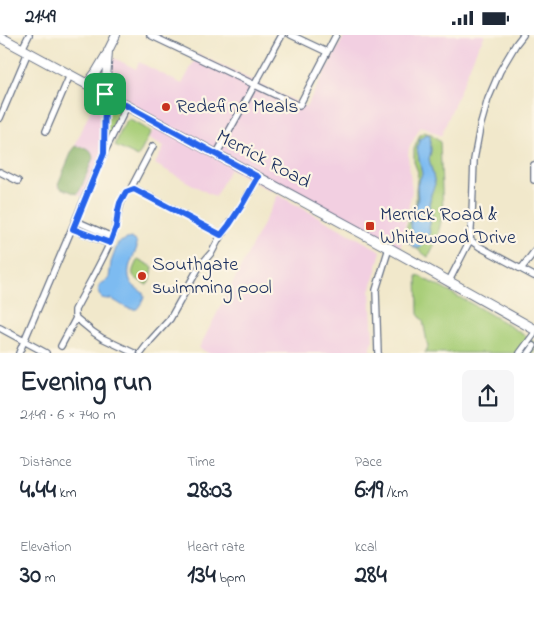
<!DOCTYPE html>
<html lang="en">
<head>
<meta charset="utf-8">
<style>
	body { margin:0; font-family:"Indie Flower",sans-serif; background:#f6f6f7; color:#1f2937; height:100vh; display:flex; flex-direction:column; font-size:19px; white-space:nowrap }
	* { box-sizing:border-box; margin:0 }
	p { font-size:16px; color:#747a83 }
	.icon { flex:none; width:28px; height:28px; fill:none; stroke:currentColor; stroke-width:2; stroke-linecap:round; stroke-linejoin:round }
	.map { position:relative; height:318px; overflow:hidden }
	.details { display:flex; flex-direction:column; background:#fff; flex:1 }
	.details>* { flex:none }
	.pin { position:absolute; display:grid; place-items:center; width:42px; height:42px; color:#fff; margin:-21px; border-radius:10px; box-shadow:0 2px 8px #0006 }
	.round { display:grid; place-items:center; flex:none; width:52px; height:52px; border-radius:8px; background:#f6f6f7 }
	.headline { display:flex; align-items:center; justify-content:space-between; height:85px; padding:0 20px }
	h1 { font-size:28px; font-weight:700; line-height:38px }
	.figures { display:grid; grid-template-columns:repeat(3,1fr); gap:8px; height:85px; padding:5px 20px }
	.figures div { display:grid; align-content:center }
	.figures b { font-size:25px; font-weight:700 }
	.figures small { font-size:14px; font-weight:400 }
	.figures p { font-size:14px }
	.status { display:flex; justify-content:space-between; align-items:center; height:35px; padding:0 25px; background:#fff; direction:ltr }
	.status svg { height:14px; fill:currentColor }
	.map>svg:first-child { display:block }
	.built { fill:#f2cfe1 }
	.green { fill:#a8ce78; stroke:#627e6b; fill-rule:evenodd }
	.forest { fill:#86b168; stroke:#507063 }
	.water { fill:#7dbbf1; stroke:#4c75a8 }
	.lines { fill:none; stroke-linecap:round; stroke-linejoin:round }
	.street-casing { stroke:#667084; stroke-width:8 }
	.secondary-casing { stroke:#667084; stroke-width:10 }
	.primary-casing { stroke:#667084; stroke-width:11 }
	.street { stroke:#fff; stroke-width:5.5 }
	.secondary { stroke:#fff; stroke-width:8 }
	.primary { stroke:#fff; stroke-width:9 }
	.route-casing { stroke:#fff; stroke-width:10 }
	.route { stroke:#2563eb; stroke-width:6 }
	.poi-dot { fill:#c8321e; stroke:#fcf5e5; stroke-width:2 }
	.labels { text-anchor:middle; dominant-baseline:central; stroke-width:4.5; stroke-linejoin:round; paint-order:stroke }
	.poi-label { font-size:20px; fill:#1b2f5e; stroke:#fcf5e5; text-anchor:start }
	.street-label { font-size:20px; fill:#1b2f5e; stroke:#fcf5e5 }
</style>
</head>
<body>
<div class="status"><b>21:49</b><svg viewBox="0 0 49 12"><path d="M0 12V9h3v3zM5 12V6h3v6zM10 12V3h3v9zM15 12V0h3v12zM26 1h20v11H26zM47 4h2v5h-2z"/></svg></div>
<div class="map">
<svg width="534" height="318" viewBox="0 0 534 318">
	<rect width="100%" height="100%" fill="#fcf5e5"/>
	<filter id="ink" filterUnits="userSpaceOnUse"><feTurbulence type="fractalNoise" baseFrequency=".02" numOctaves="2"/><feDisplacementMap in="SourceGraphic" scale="10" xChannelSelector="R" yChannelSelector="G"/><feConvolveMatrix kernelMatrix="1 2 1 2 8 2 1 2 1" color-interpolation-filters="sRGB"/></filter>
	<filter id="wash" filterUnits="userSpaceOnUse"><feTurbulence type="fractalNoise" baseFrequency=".0096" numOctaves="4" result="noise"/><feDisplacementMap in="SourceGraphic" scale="20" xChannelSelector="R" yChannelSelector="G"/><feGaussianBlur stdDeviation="1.12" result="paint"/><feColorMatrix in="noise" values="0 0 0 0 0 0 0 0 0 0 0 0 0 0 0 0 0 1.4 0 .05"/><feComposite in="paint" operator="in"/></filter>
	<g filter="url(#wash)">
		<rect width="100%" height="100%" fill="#f1e8cb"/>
		<path class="built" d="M345,0h140l-8,14 -36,87 -20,-10 -12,22 -1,8 4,35 -12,58 -123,-66 -6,8 -41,-22 -15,28 -60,-33 9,-17 -15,-8 8,-16 -29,-16 -42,91 -29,-12 57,-128 22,11 3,-7 43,22 16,-30 108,53z
			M278,160l103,56 -11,41 3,47 -3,14h-162l-9,-5z"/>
		<path class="green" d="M105,60l21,11 -21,44z
			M128,85l4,1 19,11 -13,25 -23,-11 7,-18z
			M424,97l6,2 10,8 3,69 -6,29 -9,17 -21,-15 -3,-6 7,-24 5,-9v-14l2,-17 -4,-10v-13l6,-14zM430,102l1,14 -2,8 6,25 -4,10 -2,12 3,6v7l-3,8 1,7 -9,12 -9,-13v-6l-1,-14 5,-7 2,-6 -1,-15 5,-11 -5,-26z
			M138,224l15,8 -2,11 -4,7c-16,-9 -18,-9 -9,-26z
			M417,240c40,21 80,41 117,67v11h-109l3,-6 -5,-26 -5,-7z"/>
		<path class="forest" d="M76,111c8,1 16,3 17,12l-12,30 -4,6 -16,-6 -3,-4 14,-33z"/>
		<path class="water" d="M426,100l4,1 1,15 -2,8 6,25 -4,10 -2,12 3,9 -3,12 1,7 -10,14h-4l-7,-5 3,-10 -2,-13 1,-7 5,-7 2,-6 -1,-15 5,-11 -5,-26 3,-9z
			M131,203l5,3 1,6c-3,10 -10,18 -8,30 4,18 26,10 8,32 -12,2 -18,-8 -27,-10 -2,0 -5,0 -8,-1 -5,-4 -4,-8 -2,-14l6,-3 3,-3 2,-16 7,-19 9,-4z"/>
	</g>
	<g filter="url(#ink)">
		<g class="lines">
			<defs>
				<path id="street" d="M150,0l149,71 37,-71
					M291,0l36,17
					M22,14l7,-14
					M0,83l28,-66
					M46,96l24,-56
					M104,115l1,-56
					M216,120l66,-120
					M534,130v15
					M0,137l18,9
					M130,155l23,-44
					M76,186l36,16
					M73,194l37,15
					M470,205l10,7 54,29
					M521,234l13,-17
					M449,246l21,-41 2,-25 2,-55 6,-33 8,-28 12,-28 16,-27 7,-9
					M0,293l46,25
					M61,311l15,-28
					M19,318l85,-200 23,-47
					M134,318l-32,-15 -9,-6 -17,-14 -1,-3v-5c13,-25 27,-48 38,-74 5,-15 4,-30 13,-44l8,-3 3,1 84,45
					M141,318l9,-12 20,-22 29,-52 13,-15 9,-17 4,-5 17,-25 16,-28
					M378,318l-2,-63 13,-42
					M520,318l14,-19
					M529,318l5,-7"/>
				<path id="secondary" d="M87,49l9,-12 10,-17
					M105,59l3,-43 8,-16"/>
				<path id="primary" d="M0,2l389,211 145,81"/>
			</defs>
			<use href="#street" class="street-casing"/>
			<use href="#secondary" class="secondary-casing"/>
			<use href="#primary" class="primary-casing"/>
			<use href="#street" class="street"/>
			<use href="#secondary" class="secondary"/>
			<use href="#primary" class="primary"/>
		</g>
	</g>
	<g class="lines" filter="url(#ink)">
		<defs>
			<path id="route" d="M105,59l153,83 -16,28 -13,20 -8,10 -87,-46 -8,3 -6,11 -2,8 -2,16 -6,16 -37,-14 31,-76z"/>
		</defs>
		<use href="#route" class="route-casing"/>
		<use href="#route" class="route"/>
	</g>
	<g class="poi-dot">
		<circle cx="166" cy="72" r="5"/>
		<rect x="365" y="186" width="10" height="10" rx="2.5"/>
		<circle cx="142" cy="241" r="5"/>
	</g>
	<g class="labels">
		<g class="poi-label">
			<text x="176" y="72">Redefine Meals</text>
			<text x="380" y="180">Merrick Road &amp;<tspan x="380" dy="23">Whitewood Drive</tspan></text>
			<text x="152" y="230">Southgate<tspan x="152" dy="23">swimming pool</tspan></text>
		</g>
		<g class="street-label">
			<text transform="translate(263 125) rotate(28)">Merrick Road</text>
		</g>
	</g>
</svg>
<div class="pin" style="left:105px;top:59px;background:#1e9e55"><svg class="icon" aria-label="arrive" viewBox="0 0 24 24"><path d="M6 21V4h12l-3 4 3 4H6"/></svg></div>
</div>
<section class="details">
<div class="headline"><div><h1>Evening run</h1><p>21:49 · 6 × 740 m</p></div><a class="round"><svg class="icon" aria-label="share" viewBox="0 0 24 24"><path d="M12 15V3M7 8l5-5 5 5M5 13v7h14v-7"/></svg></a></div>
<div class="figures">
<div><p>Distance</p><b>4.44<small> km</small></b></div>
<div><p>Time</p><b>28:03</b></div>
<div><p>Pace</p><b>6:19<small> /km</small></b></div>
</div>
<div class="figures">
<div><p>Elevation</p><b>30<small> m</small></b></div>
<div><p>Heart rate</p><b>134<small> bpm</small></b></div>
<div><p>kcal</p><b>284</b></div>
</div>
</section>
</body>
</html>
